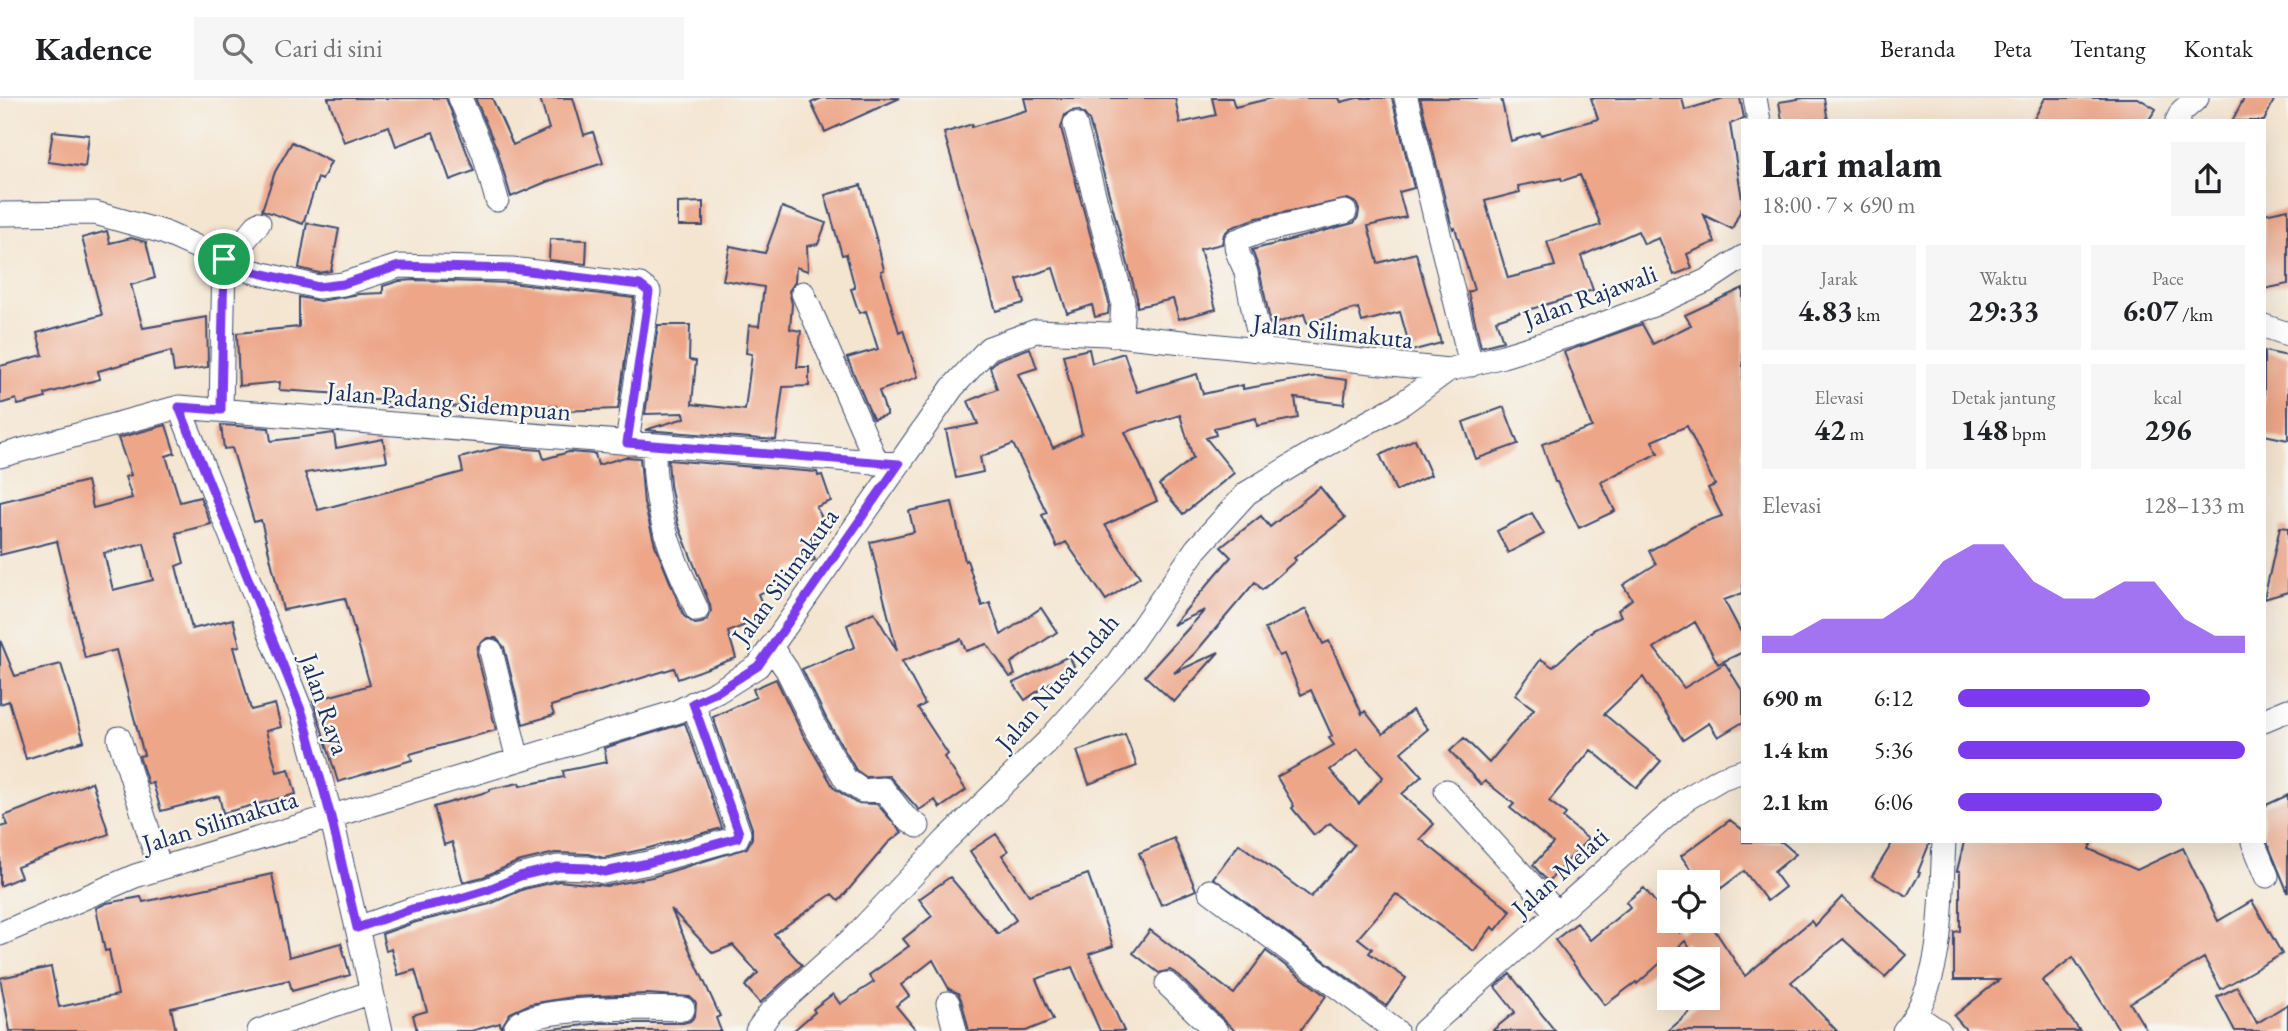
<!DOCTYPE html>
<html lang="id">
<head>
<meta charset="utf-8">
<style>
	body { margin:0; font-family:"EB Garamond",serif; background:#f6f6f6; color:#202124; height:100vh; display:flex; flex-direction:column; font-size:26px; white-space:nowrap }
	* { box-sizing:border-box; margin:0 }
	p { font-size:23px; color:#757577 }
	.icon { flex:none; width:38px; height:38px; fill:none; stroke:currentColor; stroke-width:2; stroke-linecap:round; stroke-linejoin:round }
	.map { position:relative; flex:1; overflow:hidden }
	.panel { position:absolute; left:1741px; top:21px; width:525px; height:724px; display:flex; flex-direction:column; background:#fff; border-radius:0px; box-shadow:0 7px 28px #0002 }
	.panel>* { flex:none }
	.controls { position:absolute; left:1657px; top:772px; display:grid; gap:14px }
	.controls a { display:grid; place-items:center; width:63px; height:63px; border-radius:0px; background:#fff; box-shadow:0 7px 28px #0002; font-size:35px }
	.pin { position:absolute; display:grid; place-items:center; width:60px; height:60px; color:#fff; margin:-30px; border:4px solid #fff; border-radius:50%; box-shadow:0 2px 7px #0007 }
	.round { display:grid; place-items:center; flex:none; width:74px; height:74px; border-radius:0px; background:#f6f6f6 }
	.summary { display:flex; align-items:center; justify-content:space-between; height:119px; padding:0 21px }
	h1 { font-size:38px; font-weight:700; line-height:52px }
	.metrics { display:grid; grid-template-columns:repeat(3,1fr); gap:10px; height:119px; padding:7px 21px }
	.metrics div { display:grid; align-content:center; border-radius:0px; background:#f6f6f6; text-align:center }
	.metrics b { font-size:30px; font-weight:700 }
	.metrics small { font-size:19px; font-weight:400 }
	.metrics p { font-size:19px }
	.chart { height:196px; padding:14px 21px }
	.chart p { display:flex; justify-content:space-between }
	.chart svg { width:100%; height:126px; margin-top:7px; fill:#7c3aed; opacity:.7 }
	ul { padding:0 21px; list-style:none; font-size:23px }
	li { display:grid; grid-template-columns:112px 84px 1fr; align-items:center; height:52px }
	li i { height:18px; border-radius:9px; background:#7c3aed }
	header { display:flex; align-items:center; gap:42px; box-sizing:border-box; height:98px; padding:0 35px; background:#fff; border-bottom:2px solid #e0e0e0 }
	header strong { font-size:33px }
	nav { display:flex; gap:38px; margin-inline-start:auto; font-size:24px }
	.search { width:490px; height:63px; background:#f6f6f6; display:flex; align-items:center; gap:18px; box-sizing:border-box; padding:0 24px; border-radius:0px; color:#757577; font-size:26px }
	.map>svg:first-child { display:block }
	.building { fill:#eda688; fill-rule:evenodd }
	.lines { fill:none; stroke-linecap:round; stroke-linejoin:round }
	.minor-casing { stroke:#3c4a6f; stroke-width:25 }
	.minor { stroke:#fff; stroke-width:23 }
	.route-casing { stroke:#fff; stroke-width:14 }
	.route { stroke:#7c3aed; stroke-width:9 }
	.labels { text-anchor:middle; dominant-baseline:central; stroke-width:5; stroke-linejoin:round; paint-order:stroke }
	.street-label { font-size:26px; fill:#1b2f5e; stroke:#f6f6f2 }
</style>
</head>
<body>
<header>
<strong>Kadence</strong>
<div class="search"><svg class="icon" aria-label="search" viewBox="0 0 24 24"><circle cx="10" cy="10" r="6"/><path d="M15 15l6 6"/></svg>Cari di sini</div>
<nav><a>Beranda</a><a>Peta</a><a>Tentang</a><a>Kontak</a></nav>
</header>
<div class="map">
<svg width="2288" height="933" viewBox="0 0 2288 933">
	<rect width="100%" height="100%" fill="#f6f6f2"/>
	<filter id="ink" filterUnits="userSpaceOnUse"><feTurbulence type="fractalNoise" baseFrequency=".0143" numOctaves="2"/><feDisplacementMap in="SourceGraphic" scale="14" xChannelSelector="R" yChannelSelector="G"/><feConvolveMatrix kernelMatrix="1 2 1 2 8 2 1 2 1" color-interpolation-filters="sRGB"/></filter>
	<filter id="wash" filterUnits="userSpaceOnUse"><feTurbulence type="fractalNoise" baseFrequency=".00686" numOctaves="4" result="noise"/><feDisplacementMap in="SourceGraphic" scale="28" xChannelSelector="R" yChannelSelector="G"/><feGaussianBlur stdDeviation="1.57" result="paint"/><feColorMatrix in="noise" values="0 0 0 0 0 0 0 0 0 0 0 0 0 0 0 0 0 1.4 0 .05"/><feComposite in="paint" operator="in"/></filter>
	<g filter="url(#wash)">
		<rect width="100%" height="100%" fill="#f4e5d0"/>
		<g id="blocks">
			<path class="building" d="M328,0h118l28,73 -24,9 -17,-48 -37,14 -7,-20 -45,16z
				M475,0h17l21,47 36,-16 -9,-31h33l11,37 9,-3 10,31 -57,19 -35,15 -14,-48z
				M822,0h78l-75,34 -14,-29z
				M1024,0h151l5,25 36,-8 -4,-17h20l3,9 37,-9h67l2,4 16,-4h35l22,90 -15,4 7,25 -38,9 10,37 38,-10 25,90 -30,8 -11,-39 -38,10 -4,-14 -51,15 -3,-9 -33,11 -12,-56 -7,-19 102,-27 4,-6 1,-7 -3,-7 -8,-4 -91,19 -27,10 -6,6 -2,10 -22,5 16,60 -37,10 -6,-20 -36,8v-9l-48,-178 -5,-6 -6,-4 -7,1 -6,4 -4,13 48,175 -1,11 -13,3 -3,-12 -25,8 -14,-45 -36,12 7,23 -28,8 -52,-178 28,-9v3l55,-17z
				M1420,0h81l10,43 29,-9 1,3 57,-16 -7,-21h91l3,12 39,-12h16l4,20 -14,6 13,81 -11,24 -28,-14 11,27 -28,12 5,14 -18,7 -15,-37 -15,6 -6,-13 -57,25 12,34 -97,30 7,21 -22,6 -13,-55 6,-2 -19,-62 -2,1 -2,-5zM1580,77l21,50 -54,17 8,24 -47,12 -23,-77 35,-9 -2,-6 43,-8 1,3z
				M1804,0h20l4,23h-46l-3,-19z
				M2045,0h93l18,11 -8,12h-115z
				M2244,0h31l-11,23h-32z
				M53,33l36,4 -4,32 -37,-5z
				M292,44l39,20 -9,18 -4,-2 -15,46 -41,-14 13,-38z
				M861,87l17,60 6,25 -3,1 18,61 4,-2 15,47 -39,14 8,24 -14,4 -26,-61 31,-9 -12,-38 -7,2 -8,-24 4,-1 -9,-34 -4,1 -17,-60z
				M703,104v24h-25v-23z
				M782,109l44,16 -8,21 -11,2 1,25 -12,-4 -1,15 -6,9 3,13 -2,25 11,2 -4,36h12v19l-26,1 -7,53 -131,-10 40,-12 -1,-5 -39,1 13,-89h32l-1,35 7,1 -4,43 53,6 7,-56 -6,-1 3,-28 10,1 5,-39 -41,-7 7,-34 35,7z
				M2288,111v75l-24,5v-75z
				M307,125l32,6 -8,42 -12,2 -20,-5z
				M107,133l3,12 21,-5 15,4 9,36 -24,7 12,43 64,-11 1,50 -34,5 -3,-21 -73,20 2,8 -55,15 1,4 -28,7 -2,-6 -16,5v-38l43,-11 -6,-22 65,-18 -20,-77z
				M550,141l37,1 -1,24 -37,-4z
				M415,182l96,3 123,15 -16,111 -61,2 -1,-5 -170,1v-7h-44v-6l-63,-4 1,-8 -41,4 -2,-53 62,-6v-30l21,4 39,-7 24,-1v-7l16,-5z
				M1743,190v305l-19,7 19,36v16l-25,12 -23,-42 -41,26 30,40 41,-25 18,29v30l-25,15 -9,-14 -26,17 -40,-63 -39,37 57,47 -24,27 -46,-38 -42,51 17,13 -3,4 25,21 -40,43 -15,-17 20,-22 -43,-35 4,-4 -29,-23 -4,4 -31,-34 14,-13 25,25 45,-54 -19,-14 26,-36 12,8 40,-37 28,-14 -3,-6 14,-11 -9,-14 33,-21 -7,-13 47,-26 26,-9 -14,-28 7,-3 -28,-59 -35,15 6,12 -57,29 14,29 -36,17 -22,-46h-2l-13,-38 50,-17 -28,-75 78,-28 11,20 38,-19 -6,-10z
				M1030,250l7,20 -19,6 35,74 29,-14 -19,-79 26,-6 3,14 32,-10 13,39 60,-18 6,20 40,-9v4l74,-13 30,4 -3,24 -49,-6 3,20 -41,8 -1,-8 -42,10 2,7 -10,3 28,35 -51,41 -24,-29 34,-27 -13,-43 -55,17 32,69 -52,24 35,52 -34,23 -40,-58 -9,5 -15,-32 5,-2 -34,-69 -33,13 3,15 -27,6 -10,-48 32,-6 -10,-23 29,-12 -7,-22 7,-7z
				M2264,253l24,5v84l-24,-5z
				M1504,309l14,37 -42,15 -13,-37z
				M166,327l9,28 -9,3 14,46 20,-5 11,27 -35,9 8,30 -8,3 16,63 41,-10 7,27 -6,1 17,63 24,-6 6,23 -15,4 11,41 12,-3 7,25 -73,19 -4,-17 -58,15 -8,-28 -5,1 -9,-28 5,-1 -28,-105 -31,8 -28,-117 -57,14v-53l87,-21 6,27 39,-10 -7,-21 6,-2 -13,-37zM144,445l9,37 -40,10 -9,-37z
				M221,327l48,3 2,13 63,-8 2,15 47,-9 4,22 -82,12 13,37 145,-38 -3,-14 41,-11 40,3 3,9 25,-7 26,2 3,11 27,-8 15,1 4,45 11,42 29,71 11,8 7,-1 6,-4 3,-7 -1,-7 -32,-81 -8,-39 -2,-25 149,12 1,4 4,-1 9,26 -15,6 13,23 -21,12 7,18 -26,9 4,12 -35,13 9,22 -39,16 8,26 -58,21 -4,-11 -123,38 3,9 -31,9 -19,-77 -8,-9h-9l-9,8 -1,8 19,76 -86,24 2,6 -74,22 -25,-81 57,-16 -25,-87 -62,12 -22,-90 -7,2 -22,-74 -8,1z
				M1415,341l16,36 -35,16 -16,-36z
				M1320,389l25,31 -51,40 2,2 -34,30 -7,-8 -60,71 -21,20 45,-21 -45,50 -29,-26 60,-66 -32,15 58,-68 -10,-10 40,-31 9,11z
				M952,404l13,59 2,-1 15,46 8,-3 11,32 40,-27 16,24 -46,31 4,12 -5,2 -23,-33 -21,7 -5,-12 -59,22 23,43 -7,4 30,46 -4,3 22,33 -26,18 -5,-8 -16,10 -30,-34 -23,1 -10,-7 -29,-50 -25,-51 53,-22 -8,-22 27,-13 23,39 -27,-109 44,-10 -5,-21z
				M1532,415l12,21 -36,19 -11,-22z
				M2280,429l8,1v64l-24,7z
				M1306,511l17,35 6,-3 33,73 3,-3 18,23 29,-24 16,19 -27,23 21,24 -20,18 32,30 -14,15 91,72 -15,19 -4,-3 -18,24 -78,-57 -38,44 14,11 -3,4 37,25 -20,28 -173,-128 26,-34 72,53 43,-52 -24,-22 -16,12 -22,-27 2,-2 -17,-29 57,-32 -5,-7 3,-2 -21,-46 -10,5 -17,-41 -5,2 -14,-27zM1358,651l25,28 -24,27 -29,-34z
				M0,542l15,36 46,-12 23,77 -58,18 -17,-58 -9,3z
				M1069,558l5,10 -49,34 -12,-17z
				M776,581l26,54 32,55 22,15 21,1 25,28 -14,11 -49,58 -7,-7 -58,40 28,31 -42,38 -15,-17 13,-13 -25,-28 -20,8 -42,-44 49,107 -4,2 5,13h-184l63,-8h83l7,-2 5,-5 1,-13 -6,-6 -43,-3 -74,3 -43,7 -20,9 -9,15 -1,-5 -29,8h-54l-4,-16 14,-4 -12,-41 -17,5 -7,-26 -5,2 -4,-17 34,-12 74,-18 34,-15 35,-8 48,5 45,-9 95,-29 5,-10v-10l-39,-111 43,-20 -3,-8z
				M685,625l37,105 -77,21 -41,9 -16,-4 -33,-1 -38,9 -34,15 -20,5 -11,-40 -8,3 -10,-38 56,-16v-2l29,-6 1,3 44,-9 -1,-6 44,-9 -3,-14z
				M1125,636l12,32 -48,18 -12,-33z
				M92,684l17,52 -92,33 4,10 -21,9v-59l8,-2 -4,-9z
				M2288,697v98l-24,-58v-29z
				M1730,722l13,10v12h39l14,12 -22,18 11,15 -18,14 -23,-30 -33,25 -3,-4v-10h-8l-19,-26z
				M996,736l12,17 -6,4 27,40 59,-21 25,72 -24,8 35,77h-24l-28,-64 -36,12 17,41 -27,11h-57l-8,-32 -3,-6 -9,-4 -16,-29 -32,25 8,11 -13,10 21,25h-124l22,-19 -2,-3 20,-15 7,10 34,-22 -5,-7 40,-29 -6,-7 29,-23 -13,-17 31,-22 48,57 18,-14 -46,-69z
				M1174,740l22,52 -35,15 -22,-52z
				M1893,744h37l-12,30 2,1 -13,23 -35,-20z
				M1964,744h128l-3,7 48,21 46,-22 35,73 34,-20 30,53 -61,35 -17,-31 -74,45 17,28h-27l-47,-74 -31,24 38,50h-113l-13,-15 45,-36h-45v-48l6,-1v-60h-3z
				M272,776l17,83 52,-14 9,32 -58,16 -3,-11 -118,28 5,23h-166l-10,-53 51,-11 8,40 59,-12 -9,-45 -4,1 -9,-43 11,-5 34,-6 2,5z
				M1644,790l36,45 18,-13h10l37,56 66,-55 4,5 27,-29 64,58 -21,22 -42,-38 -52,43 46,49h-169l49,-42 -9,-14v-16h-11l-12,-18 -48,43 -1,-2 -31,23 -50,-65 22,-17 13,17 40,-33 -4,-5z
				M1150,832l84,64 32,-43 60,45 -26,35h-65l-58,-57 -7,-4 -11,3 -26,-20z
				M1510,876l45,57h-63l23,-19 -20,-25z
				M2237,889l20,36 31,-19v27h-53l-18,-34z"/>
		</g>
	</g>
	<g filter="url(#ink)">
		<use href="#blocks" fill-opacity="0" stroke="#3c4a6f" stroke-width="2"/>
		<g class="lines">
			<defs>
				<path id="minor" d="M460,0l24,56 13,46
					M1406,0l65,267
					M1755,0l4,23
					M2177,23l5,-10 15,-13
					M1075,26l48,178 -2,33
					M0,116l95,-1 68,19 88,39 67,16 25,-3 56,-18 113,3 128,16 9,7 -22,151
					M803,195l74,170
					M2264,228l24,8
					M1263,253c-7,-26 -12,-52 -17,-78 -3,-12 -11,-19 -10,-32l26,-10 83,-19
					M179,309l124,308 28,101 50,215
					M221,312l3,-151 14,-11 21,-25
					M654,348c-1,37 6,73 19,108 7,19 16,37 24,56
					M0,358l179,-49 720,57
					M771,549l16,23 28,57 31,53 17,11 20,-2 22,28 13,9
					M491,553l27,109
					M2264,622l24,-10
					M119,640l41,130
					M1446,693l111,122
					M2253,744l14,34
					M1210,793l186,140
					M357,830l55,-19 75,-19 33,-14 38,-9 30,1 16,4 44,-9 89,-25 2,-5 -46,-130
					M0,836l135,-58 541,-164 41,-20 41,-26 194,-278 37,-40 47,-17 71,3 341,36 55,-14 81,-25 69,-26 55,-25 35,-23
					M1167,886l49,47
					M948,905l7,28
					M1916,918l23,15
					M259,933l113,-39
					M514,933c1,-2 4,-7 6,-8 26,-17 130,-15 163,-14
					M757,933l12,-17 85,-77 92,-97 101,-98 69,-77 80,-116 51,-56 67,-41 89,-49 45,-33
					M1424,933l262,-232 36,-21 21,-7
					M1904,933c42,-52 36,-126 40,-189"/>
			</defs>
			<use href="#minor" class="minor-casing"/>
			<use href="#minor" class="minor"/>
		</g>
	</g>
	<g class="lines" filter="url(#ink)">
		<defs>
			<path id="route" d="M224,161l27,12 67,16 25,-3 56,-18 113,3 128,16 9,7 -22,151 272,21 -141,202 -41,26 -24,11 46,130 -2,5 -89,25 -44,9 -15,-4 -31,-1 -38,9 -33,14 -33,10 -42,9 -55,19 -26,-111 -28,-102 -124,-308 42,3z"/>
		</defs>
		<use href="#route" class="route-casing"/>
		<use href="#route" class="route"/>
	</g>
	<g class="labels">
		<g class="street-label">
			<text transform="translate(1590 198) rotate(-20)">Jalan Rajawali</text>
			<text transform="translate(1333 233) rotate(6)">Jalan Silimakuta</text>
			<text transform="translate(449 303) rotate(5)">Jalan Padang Sidempuan</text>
			<text transform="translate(785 478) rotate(-54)">Jalan Silimakuta</text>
			<text transform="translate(1057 584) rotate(-49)">Jalan Nusa Indah</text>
			<text transform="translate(325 606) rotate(71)">Jalan Raya</text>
			<text transform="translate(220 723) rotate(-17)">Jalan Silimakuta</text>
			<text transform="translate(1560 774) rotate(-42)">Jalan Melati</text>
		</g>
	</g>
</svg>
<div class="controls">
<a><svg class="icon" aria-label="locate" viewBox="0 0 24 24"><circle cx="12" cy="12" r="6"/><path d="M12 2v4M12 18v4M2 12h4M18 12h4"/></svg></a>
<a><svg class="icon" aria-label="layers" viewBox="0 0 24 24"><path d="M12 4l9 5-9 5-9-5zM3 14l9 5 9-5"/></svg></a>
</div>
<div class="pin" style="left:224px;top:161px;background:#1e9e55"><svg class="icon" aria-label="arrive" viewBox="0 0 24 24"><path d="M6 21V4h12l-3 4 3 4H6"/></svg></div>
<section class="panel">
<div class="summary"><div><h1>Lari malam</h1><p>18:00 · 7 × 690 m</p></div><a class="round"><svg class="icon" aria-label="share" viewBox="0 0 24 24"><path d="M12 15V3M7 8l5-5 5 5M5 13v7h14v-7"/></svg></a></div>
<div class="metrics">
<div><p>Jarak</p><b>4.83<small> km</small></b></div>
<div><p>Waktu</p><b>29:33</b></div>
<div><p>Pace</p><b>6:07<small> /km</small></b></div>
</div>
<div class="metrics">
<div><p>Elevasi</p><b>42<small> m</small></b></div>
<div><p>Detak jantung</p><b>148<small> bpm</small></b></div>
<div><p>kcal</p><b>296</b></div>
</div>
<div class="chart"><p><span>Elevasi</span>128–133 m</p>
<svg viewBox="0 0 160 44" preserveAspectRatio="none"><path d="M0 44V38L10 38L20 32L30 32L40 32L50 25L60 12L70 6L80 6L90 19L100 25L110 25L120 19L130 19L140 32L150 38L160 38V44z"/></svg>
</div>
<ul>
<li><b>690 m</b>6:12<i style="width:67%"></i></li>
<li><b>1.4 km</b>5:36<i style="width:100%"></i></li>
<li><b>2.1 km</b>6:06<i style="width:71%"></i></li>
</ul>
</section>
</div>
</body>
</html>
